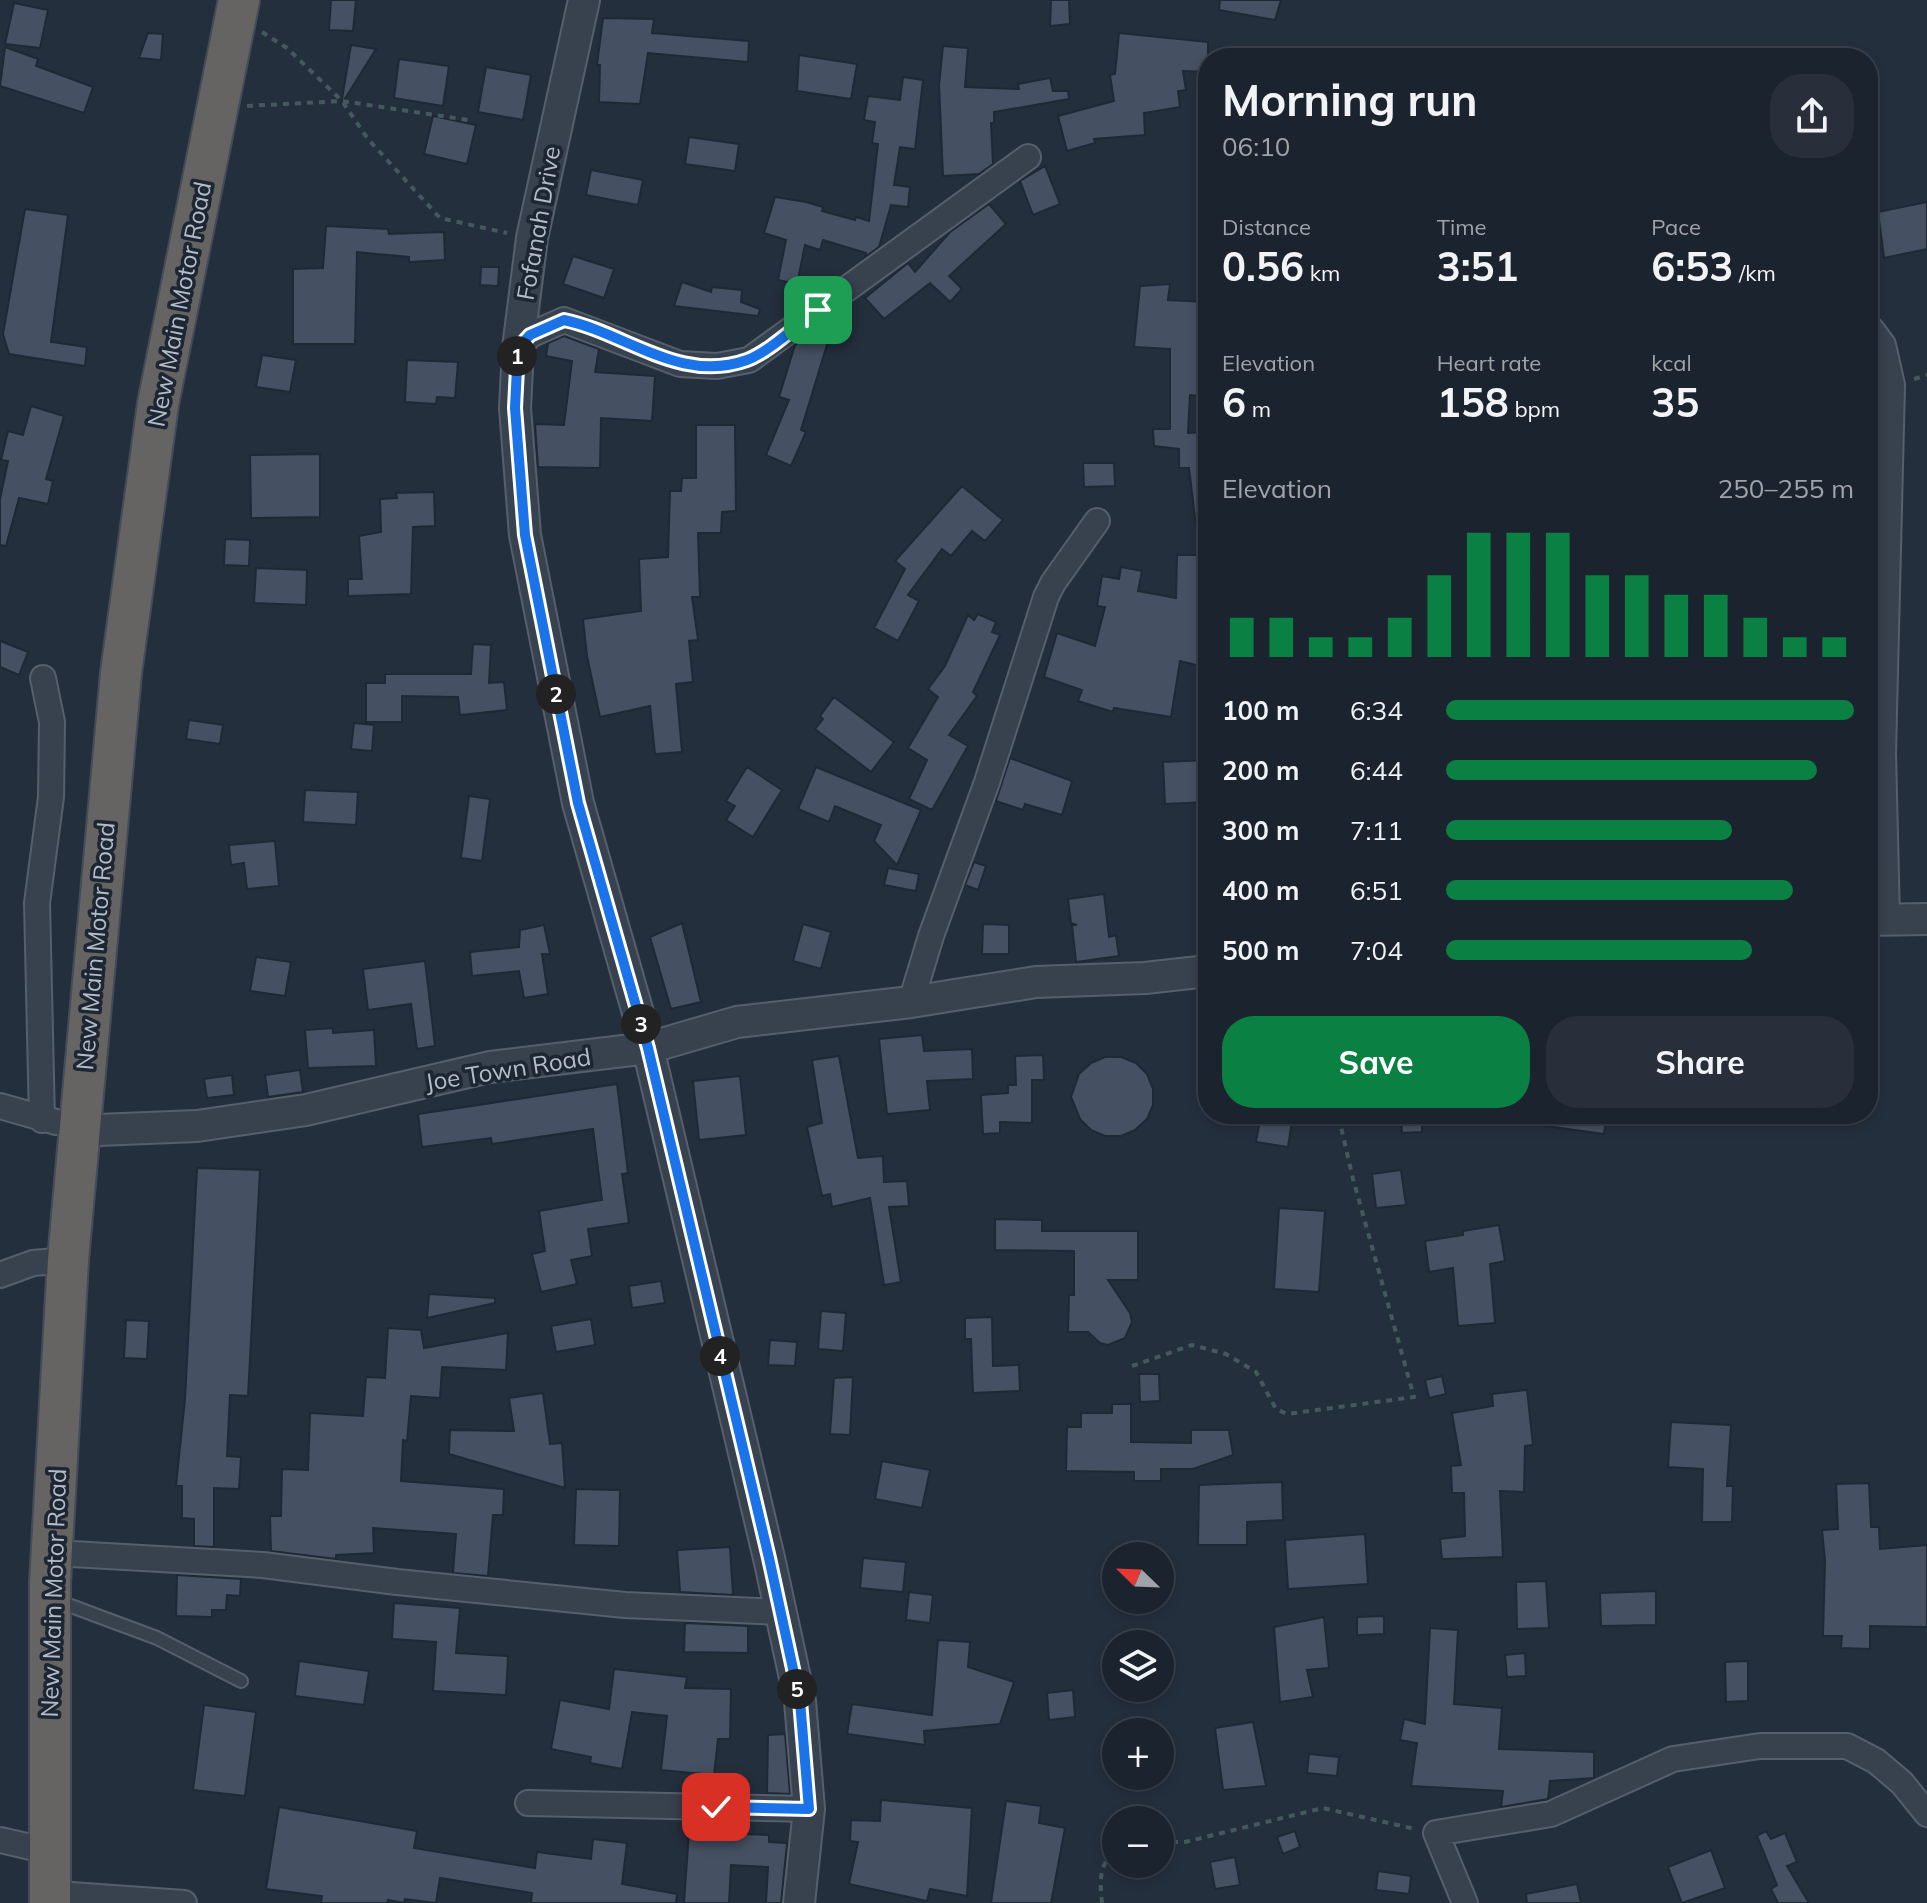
<!DOCTYPE html>
<html lang="en">
<head>
<meta charset="utf-8">
<style>
	body { margin:0; font-family:Mulish,sans-serif; background:#282f3a; color:#f1f3f6; height:100vh; display:flex; flex-direction:column; font-size:30px; white-space:nowrap }
	* { box-sizing:border-box; margin:0 }
	p { font-size:26px; color:#a0a4aa }
	.icon { flex:none; width:44px; height:44px; fill:none; stroke:currentColor; stroke-width:2; stroke-linecap:round; stroke-linejoin:round }
	.map { position:relative; flex:1; overflow:hidden }
	.panel { position:absolute; left:1198px; top:48px; width:680px; height:1076px; display:flex; flex-direction:column; background:#1b232e; border-radius:32px; box-shadow:0 4px 12px #0003,0 0 0 2px #39404a }
	.panel>* { flex:none }
	.needle { width:52px; rotate:293deg }
	.buttons { position:absolute; left:1102px; top:1542px; display:grid; gap:16px }
	.buttons a { display:grid; place-items:center; width:72px; height:72px; border-radius:50%; background:#1b232e; box-shadow:0 4px 12px #0003,0 0 0 2px #39404a; font-size:40px }
	.pin { position:absolute; display:grid; place-items:center; width:68px; height:68px; color:#fff; margin:-34px; border-radius:16px; box-shadow:0 4px 12px #0006 }
	.km { position:absolute; width:40px; height:40px; margin:-20px; border-radius:50%; background:#222; color:#fff; font-size:22px; line-height:40px; text-align:center }
	.round { display:grid; place-items:center; flex:none; width:84px; height:84px; border-radius:32px; background:#282f3a }
	.overview { display:flex; align-items:center; justify-content:space-between; height:136px; padding:0 24px }
	h1 { font-size:44px; font-weight:700; line-height:60px }
	.stats { display:grid; grid-template-columns:repeat(3,1fr); gap:12px; height:136px; padding:8px 24px }
	.stats div { display:grid; align-content:center }
	.stats b { font-size:40px; font-weight:700 }
	.stats small { font-size:22px; font-weight:400 }
	.stats p { font-size:22px }
	.chart { height:224px; padding:16px 24px }
	.chart p { display:flex; justify-content:space-between }
	.chart svg { width:100%; height:144px; margin-top:8px; stroke:#0b8043; stroke-width:6 }
	.button { display:flex; gap:16px; margin-top:auto; padding:16px 24px }
	.button a { flex:1; height:92px; border-radius:32px; background:#0b8043; color:#fff; font-size:32px; font-weight:700; line-height:92px; text-align:center }
	.button a+a { background:#282f3a; color:#f1f3f6 }
	ul { padding:0 24px; list-style:none; font-size:26px }
	li { display:grid; grid-template-columns:128px 96px 1fr; align-items:center; height:60px }
	li i { height:20px; border-radius:10px; background:#0b8043 }
	.map>svg:first-child { display:block }
	.building { fill:#455162; stroke:#1f2835; stroke-width:2 }
	.lines { fill:none; stroke-linecap:round; stroke-linejoin:round }
	.service-casing { stroke:#565f6c; stroke-width:16 }
	.minor-casing { stroke:#565f6c; stroke-width:28 }
	.tertiary-casing { stroke:#565f6c; stroke-width:34 }
	.trunk-casing { stroke:#434c59; stroke-width:44 }
	.path { stroke:#44595c; stroke-width:4; stroke-dasharray:6 6; stroke-linecap:butt }
	.service { stroke:#38414e; stroke-width:12 }
	.minor { stroke:#38414e; stroke-width:24 }
	.tertiary { stroke:#38414e; stroke-width:30 }
	.trunk { stroke:#656462; stroke-width:40 }
	.route-casing { stroke:#fff; stroke-width:16 }
	.route { stroke:#1a73e8; stroke-width:10 }
	.labels { text-anchor:middle; dominant-baseline:central; stroke-width:7; stroke-linejoin:round; paint-order:stroke }
	.street-label { font-size:24px; fill:#b4bcc9; stroke:#1d2633 }
</style>
</head>
<body>
<div class="map">
<svg width="1927" height="1903" viewBox="0 0 1927 1903">
	<rect width="100%" height="100%" fill="#242f3e"/>
	<path class="building" d="M331,0h25l-3,31 -24,-1z
		M1051,0h18l1,24 -20,2z
		M1220,0h61l-6,20 -56,-10z
		M14,3l34,7 -8,38 -35,-4z
		M603,18l51,1 -2,14 97,8 -1,21 -100,-9 -8,51 -41,-2 1,-37h-3z
		M148,33l15,1 -2,26 -22,-2z
		M1119,33l89,9v30l-25,-1 3,19 -8,1 2,16 -36,6 1,22 -51,4 1,4 -28,8 -9,-35 56,-15 -4,-26 5,-1z
		M351,45l25,4 -35,56z
		M943,46l25,2 -3,39 54,2 -1,-5 32,-6 3,13h15l1,8 -75,13v11h-3l2,41 -14,10 -36,2 -4,-91z
		M5,47l33,12 -2,7 57,21 -9,26 -84,-27z
		M799,55l58,9 -6,35 -54,-8z
		M399,59l50,7 -6,40 -49,-8z
		M486,67l45,8 -8,45 -45,-8z
		M903,77l20,3 -8,69 -15,-2 -6,38 16,2 -2,20 -17,-2 -12,42 -14,10 1,-4 -43,-13 -3,10 -15,-5 -8,39 -19,-4 8,-40 -22,-7 11,-36 31,5 17,5 -1,4 33,9 1,-3 13,4 9,-77 -6,-1 3,-21 -11,-2 4,-24 32,4z
		M433,116l43,9 -9,39 -43,-10z
		M689,137l50,7 -4,27 -50,-7z
		M1045,166l15,38 -27,11 -13,-34z
		M591,170l52,10 -5,25 -52,-10z
		M1927,202v47l-43,9 -6,-46z
		M989,204l17,20 -57,52 13,13 -12,13 -20,-19 -46,36 -19,-21 43,-35 7,9 35,-40z
		M25,209l43,6 -17,127 36,5 -2,19 -76,-12 -6,-20z
		M326,226l62,3 1,5 55,-2 1,28 -36,2v-5l-52,-5 -2,92h-62v-75l30,-1z
		M573,256l41,13 -10,29 -41,-14z
		M481,267h18l-1,19 -18,-1z
		M682,282l29,10 1,-5 30,3 -1,12 19,7 -2,7 -84,-10z
		M1170,284l-2,16 40,2v94l-18,-1 -2,38 20,-1v93l-12,1 -7,-58h-10v-19l-25,-3 -1,-17h17v-80l-36,-2 6,-61z
		M816,330l14,5 -29,95 5,2 -15,34 -25,-11 23,-55 -10,-3 16,-52z
		M564,336l35,13 -4,23 60,4 -3,45 -51,-3 -1,50 -62,-1 -3,-43 29,1 8,-64 -26,-5 2,-13z
		M262,355l34,5 -6,32 -34,-5z
		M407,360l51,2 -3,36 -18,-1 -1,7 -31,-2z
		M31,406l33,10 -18,63 7,2 -5,23 -29,-6 -13,48 -6,-1v-46l8,-38 -7,-1 7,-29 15,4z
		M696,425h39l1,86 -14,1 -1,21h-23l2,64h-8l6,43 -9,1 4,41 -17,2 6,68 -27,2 -5,-48 -50,11 -13,-61 -4,-37 58,-8 -2,-52 29,-2 2,-66h11l1,-13h14z
		M320,454v63l-69,1 -1,-63z
		M1083,463h31l1,23 -31,1z
		M962,486l41,34 -18,21 -13,-10 -21,25 -9,-7 -34,46 11,6 -21,40 -24,-13 31,-59 -10,-8z
		M434,492l1,34 -22,1 -2,67 -63,2v-17h14l-3,-43 22,-4 -1,-33 17,-1 -1,-5z
		M225,539l25,1 -1,26 -25,-1z
		M1177,555h31v113l-28,-7 -9,56 -57,-9 -1,4 -35,-11 4,-11 -38,-13 13,-44 38,13 10,-39 -8,-1 5,-30 17,3 2,-12 21,4 -4,20 38,7z
		M256,568l51,2 -1,35 -52,-2z
		M978,614l18,8 -4,10 8,3 -27,57 4,4 -28,39 19,11 -36,64 -23,-11 18,-39 -19,-12 30,-51 -10,-8 17,-23 23,-51 6,5z
		M0,641l28,11 -9,23 -19,-8z
		M473,644l18,1 -2,38 15,-1 3,28 -47,5 -2,-18 -56,-1v26h-36v-39h19v-9h86z
		M834,697l60,45 -23,30 -56,-43 8,-10 -3,-3z
		M189,720l34,5 -3,19 -34,-5z
		M354,723l20,2 -2,26 -21,-2z
		M1010,758l62,23 -10,34 -37,-11 -2,6 -27,-9z
		M1208,760v42l-43,2 -2,-42z
		M747,767l35,23 -29,47 -27,-17 9,-14 -9,-5z
		M816,767l105,43 -24,55 -23,-24 7,-16 -46,-19 -6,16 -31,-13z
		M305,790l53,2 -2,33 -53,-3z
		M469,796l21,3 -8,62 -21,-3z
		M275,841l4,45 -32,3 -3,-26 -13,2 -2,-20z
		M974,862l12,4 -8,24 -13,-5z
		M888,868l31,6 -3,17 -32,-6z
		M1104,894l5,43 7,-2 3,21 -43,6 -4,-37h5l-6,-2 -3,-24z
		M682,923l19,79 -30,7 -21,-72z
		M803,924l28,8 -10,37 -28,-8z
		M983,924l26,1v29h-27z
		M544,925l6,29h-8l6,40 -24,4 -5,-27 -47,5 -2,-24 49,-5 1,-17z
		M256,957l35,5 -6,34 -35,-5z
		M425,961l10,85 -18,3 -6,-45 -43,6 -5,-41z
		M333,1028v5l41,-3 2,36 -68,2 -3,-38z
		M922,1035l2,16 48,-2 1,30 -46,2 3,29 -43,4 -8,-75z
		M1043,1055l1,25h-12v43l-32,-1v11l-17,1 -2,-39 27,-2v-8h8l-1,-29z
		M839,1056l19,102 25,-2 1,26 23,-1 2,25 -20,1 12,75 -17,3 -14,-87 -38,9 -2,-13 -8,2 -15,-69 15,-4 -10,-63z
		M1105,1057h16l15,6 11,11 6,15v16l-6,14 -12,11 -14,6h-16l-14,-6 -11,-11 -9,-22 8,-23 12,-11z
		M300,1070l3,22 -35,5 -3,-22z
		M232,1075l2,20 -27,3 -3,-19z
		M740,1076l6,59 -47,5 -6,-59z
		M617,1084l11,89 -6,1 7,49 -41,6 4,27 -21,4 6,24 -36,8 -9,-38 13,-3 -6,-40 63,-11 -9,-71 -101,15 -1,-6 -69,9 -4,-33z
		M1261,1114h32l-5,33 -32,-5z
		M1401,1114h21v18l-20,1z
		M1540,1114h67l-3,20 -65,-9z
		M197,1168l63,2 -12,226 -18,-1 -3,61 14,1 -2,32 -25,-1v59l-20,-1v-27l-12,-1v-32h-6l9,-87z
		M1401,1170l5,35 -30,3 -4,-34z
		M1279,1208l46,3 -6,81 -45,-3z
		M995,1219l47,1v11h96v49h-30l22,33 2,9 -7,16 -17,7 -8,-2 -12,-11h-20l1,-37h5v-44l-79,-1z
		M1499,1225l6,36 -15,3 5,59 -37,3 -5,-58 -24,4 -4,-31 38,-6v-4z
		M661,1281l4,22 -33,5 -3,-22z
		M429,1294l66,4v5l-68,15z
		M821,1311l25,2 -3,38 -25,-2z
		M992,1317l1,49 26,-1 1,26 -47,2 -2,-54h-6v-21z
		M591,1319l4,26 -39,7 -5,-26z
		M126,1320l23,1 -2,38 -23,-1z
		M388,1328l33,2 3,18 84,-15 -2,37 -64,-3 -2,31 -29,-2 -4,45 -4,-1 -2,41 103,8 -1,26h-10l-5,61 -35,-3 3,-39 -83,-6 1,25 -38,2v4l-65,-8 -1,-35h11l1,-47 26,1 2,-57 53,3 3,-39 19,1z
		M770,1340l27,2 -2,24 -27,-1z
		M1139,1374h20l1,27 -20,1z
		M1442,1376l4,18 -17,4 -4,-18z
		M853,1377l-3,58 -20,-1 4,-56z
		M1527,1390l6,55 -8,1 -1,46 -24,-1 3,66 -61,2 -2,-20 25,-3 -1,-43h-12l-1,-27 10,-1 -9,-52 41,-7 -1,-12z
		M543,1393l7,51 12,-1 3,45 -116,-34 1,-24 64,1 -5,-33z
		M1112,1404h19v38l60,1v-13h38l4,25 -40,14h-32v12h-27v-9l-68,-1 1,-44h14v-14h31z
		M1671,1422l60,3 -4,61h6l-1,36h-30l1,-53 -35,-2z
		M882,1461l48,9 -8,38 -47,-9z
		M1282,1482l1,38 -36,2v23h-49l1,-60z
		M1869,1483l2,44h8l1,22 47,-4v82l-57,-1v23l-29,-1 1,-12h-19l2,-76 -3,-30 16,-1 -2,-45z
		M576,1489l44,1 -1,56 -45,-1z
		M1365,1534l3,50 -80,5 -3,-49z
		M730,1547l3,48 -53,-3 -3,-42z
		M863,1558l43,4 -3,30 -43,-4z
		M177,1575l64,4 -1,17 -13,-1 -1,15h-14v7l-36,-1z
		M1546,1581l3,47 -32,1 -1,-47z
		M1656,1591v34l-55,1 -1,-33z
		M909,1592l24,3 -3,28 -24,-3z
		M394,1603l66,5 -4,45 52,3 -2,39 -73,-4 3,-49 -44,-3z
		M1384,1616v18l-27,1v-18z
		M1324,1617l5,51 -22,2 6,27 -33,5 -6,-75z
		M685,1623l63,3v27l-64,-1z
		M1430,1628l28,2 -4,74 48,4 -3,41 95,3v26l-44,3 -2,18 -47,8 2,-16 -92,-5 6,-43 -17,-3 4,-21 21,5z
		M938,1640l32,2 -2,25 46,15 -14,42 -76,7 1,14 -78,-11 5,-30 80,11z
		M1525,1653l1,23 -19,1 -2,-22z
		M299,1661l70,10 -5,34 -69,-9z
		M1748,1661v40l-22,1 -1,-40z
		M614,1669l73,8 -2,11 46,1 -1,50h-12l-4,36 -53,-5 6,-54 -35,-4 -10,57 -32,-6 1,-6 -40,-8 9,-49 49,9z
		M1073,1690l2,27 -26,3 -2,-27z
		M204,1705l52,7 -11,84 -52,-6z
		M1253,1722l13,64 -43,4 -8,-62z
		M785,1734l5,60 -23,-1 1,-58z
		M1309,1754l30,3 -2,19 -30,-3z
		M881,1800l91,8 -5,88 -37,-7 -3,12 -78,-17 9,-42 -8,-1 1,-21 29,1z
		M1006,1801l35,5 -2,17 26,5 -14,75h-60z
		M279,1807l138,24 -3,17 121,20 2,-16 54,7 2,-20 34,4 -5,41 55,10 -1,9h-145l1,-10 -92,-15 -4,25 -31,-4 -1,4 -16,-3 -1,3h-66l1,-7 -56,-7z
		M1295,1831l5,16 -17,7 -6,-17z
		M1766,1831l5,8 14,-6 12,29 -10,4 22,37h-31l-7,-14 6,-4 -20,-49z
		M689,1832l80,3v7l18,1 -6,60h-15l2,-36 -37,-2 -2,38h-45z
		M1711,1850l14,38 -43,15 -14,-36z
		M1235,1857l5,28 -25,4 -5,-27z
		M1378,1871l33,5 -2,18 -33,-4z
		M1577,1884l4,19h-54l-1,-9z"/>
	<g class="lines">
		<defs>
			<path id="service" d="M71,1606l86,32 84,43"/>
			<path id="minor" d="M1868,329h3l12,16 9,40 -9,368 4,165
				M518,348l12,-13 34,-15 116,44 37,2 32,-6 279,-203
				M911,1002l20,-66 56,-154 59,-185 7,-14 44,-62
				M0,1106l56,16
				M42,1120l-5,-217 14,-106 1,-75 -9,-44
				M0,1275l33,-12 35,-3
				M72,1554l191,11 134,17 228,23 155,7
				M528,1803l281,6
				M0,1840l48,11
				M71,1895l113,8
				M1465,1903l-29,-70 115,-19 122,-55 87,-13h87l29,15 26,22 25,31"/>
			<path id="tertiary" d="M584,0l-52,238 -14,110 -3,60 10,127 53,268 70,245 121,510 31,143 9,108 -10,94
				M1868,920l59,-1
				M78,1126l20,4 99,-4 109,-16 184,-43 158,-19 89,-26 174,-20 125,-20 109,-4 63,-7"/>
			<path id="trunk" d="M50,1903v-320l18,-323 53,-587 37,-269 81,-404"/>
		</defs>
		<use href="#service" class="service-casing"/>
		<use href="#minor" class="minor-casing"/>
		<use href="#tertiary" class="tertiary-casing"/>
		<use href="#trunk" class="trunk-casing"/>
		<path class="path" d="M262,32l25,16 55,53 26,38 72,79 67,15
			M247,106l95,-5 126,19
			M1914,379l13,-4
			M1132,1366l60,-21 34,9 30,18 20,37 11,5 127,-17 -61,-218 -15,-65
			M1160,1842h25l138,-34 92,21
			M1102,1903c-2,-19 -4,-40 14,-52"/>
		<use href="#service" class="service"/>
		<use href="#minor" class="minor"/>
		<use href="#tertiary" class="tertiary"/>
		<use href="#trunk" class="trunk"/>
	</g>
	<g class="lines">
		<defs>
			<path id="route" d="M716,1807l93,2 -9,-108 -31,-143 -121,-510 -70,-245 -53,-268 -10,-127 3,-60 12,-13 34,-15c62,13 116,64 183,40 22,-8 51,-36 71,-50"/>
		</defs>
		<use href="#route" class="route-casing"/>
		<use href="#route" class="route"/>
	</g>
	<g class="labels">
		<g class="street-label">
			<text transform="translate(538 223) rotate(-80)">Fofanah Drive</text>
			<text transform="translate(179 304) rotate(-79)">New Main Motor Road</text>
			<text transform="translate(95 946) rotate(-85)">New Main Motor Road</text>
			<text transform="translate(508 1069) rotate(-9)">Joe Town Road</text>
			<text transform="translate(53 1593) rotate(-88)">New Main Motor Road</text>
		</g>
	</g>
</svg>
<div class="buttons">
<a><svg class="needle" viewBox="-14 -14 28 28"><path d="M0-13l5 13h-10z" fill="#e53935"/><path d="M0 13l5-13h-10z" fill="#a0a4aa"/></svg></a>
<a><svg class="icon" aria-label="layers" viewBox="0 0 24 24"><path d="M12 4l9 5-9 5-9-5zM3 14l9 5 9-5"/></svg></a>
<a>+</a>
<a>−</a>
</div>
<div class="pin" style="left:818px;top:310px;background:#1e9e55"><svg class="icon" aria-label="arrive" viewBox="0 0 24 24"><path d="M6 21V4h12l-3 4 3 4H6"/></svg></div>
<div class="pin" style="left:716px;top:1807px;background:#d93025"><svg class="icon" aria-label="check" viewBox="0 0 24 24"><path d="M5 12l5 5 9-10"/></svg></div>
<b class="km" style="left:517px;top:356px">1</b>
<b class="km" style="left:556px;top:694px">2</b>
<b class="km" style="left:641px;top:1024px">3</b>
<b class="km" style="left:720px;top:1356px">4</b>
<b class="km" style="left:797px;top:1689px">5</b>
<section class="panel">
<div class="overview"><div><h1>Morning run</h1><p>06:10</p></div><a class="round"><svg class="icon" aria-label="share" viewBox="0 0 24 24"><path d="M12 15V3M7 8l5-5 5 5M5 13v7h14v-7"/></svg></a></div>
<div class="stats">
<div><p>Distance</p><b>0.56<small> km</small></b></div>
<div><p>Time</p><b>3:51</b></div>
<div><p>Pace</p><b>6:53<small> /km</small></b></div>
</div>
<div class="stats">
<div><p>Elevation</p><b>6<small> m</small></b></div>
<div><p>Heart rate</p><b>158<small> bpm</small></b></div>
<div><p>kcal</p><b>35</b></div>
</div>
<div class="chart"><p><span>Elevation</span>250–255 m</p>
<svg viewBox="0 0 160 44" preserveAspectRatio="none"><path d="M5 44V32M15 44V32M25 44V38M35 44V38M45 44V32M55 44V19M65 44V6M75 44V6M85 44V6M95 44V19M105 44V19M115 44V25M125 44V25M135 44V32M145 44V38M155 44V38"/></svg>
</div>
<ul>
<li><b>100 m</b>6:34<i style="width:100%"></i></li>
<li><b>200 m</b>6:44<i style="width:91%"></i></li>
<li><b>300 m</b>7:11<i style="width:70%"></i></li>
<li><b>400 m</b>6:51<i style="width:85%"></i></li>
<li><b>500 m</b>7:04<i style="width:75%"></i></li>
</ul>
<div class="button"><a>Save</a><a>Share</a></div>
</section>
</div>
</body>
</html>
